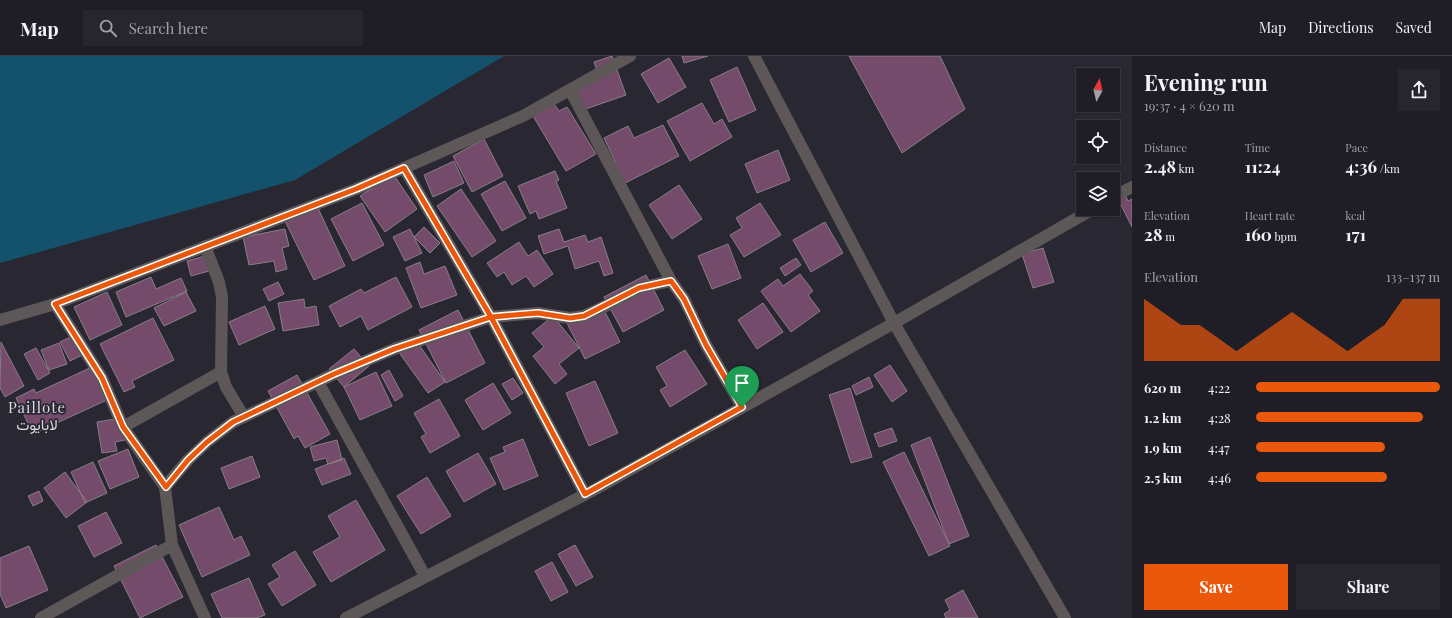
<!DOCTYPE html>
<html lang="en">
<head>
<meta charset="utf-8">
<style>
	body { margin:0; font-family:"Playfair Display",Vazirmatn,serif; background:#27262e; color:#f1f3f6; height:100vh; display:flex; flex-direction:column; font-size:15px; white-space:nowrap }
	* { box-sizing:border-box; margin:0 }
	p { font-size:13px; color:#a1a2a7 }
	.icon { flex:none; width:22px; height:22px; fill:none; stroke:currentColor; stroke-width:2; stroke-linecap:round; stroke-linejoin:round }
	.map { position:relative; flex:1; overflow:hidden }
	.panel { display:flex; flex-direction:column; background:#1f1d26; width:320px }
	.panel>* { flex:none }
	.needle { width:26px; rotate:8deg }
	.tools { position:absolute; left:1076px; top:12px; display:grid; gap:8px }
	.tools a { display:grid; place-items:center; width:44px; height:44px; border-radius:0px; background:#1f1d26; box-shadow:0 1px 3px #0004,0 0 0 1px #3c3b43; font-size:20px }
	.pin { position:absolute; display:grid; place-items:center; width:34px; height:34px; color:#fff; margin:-41px -17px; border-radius:50% 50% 50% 0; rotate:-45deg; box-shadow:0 0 4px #0007 }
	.pin .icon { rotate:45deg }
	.round { display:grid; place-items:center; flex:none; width:42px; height:42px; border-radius:0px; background:#27262e }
	.summary { display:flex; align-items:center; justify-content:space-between; height:68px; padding:0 12px }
	h1 { font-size:22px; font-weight:700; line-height:30px }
	.metrics { display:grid; grid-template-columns:repeat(3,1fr); gap:6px; height:68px; padding:4px 12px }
	.metrics div { display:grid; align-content:center }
	.metrics b { font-size:17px; font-weight:700 }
	.metrics small { font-size:11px; font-weight:400 }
	.metrics p { font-size:11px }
	.chart { height:112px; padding:8px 12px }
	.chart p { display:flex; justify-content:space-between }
	.chart svg { width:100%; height:72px; margin-top:4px; fill:#ea580c; opacity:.7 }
	.action { display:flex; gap:8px; margin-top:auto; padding:8px 12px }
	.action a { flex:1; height:46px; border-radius:0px; background:#ea580c; color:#fff; font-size:16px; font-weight:700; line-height:46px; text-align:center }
	.action a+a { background:#27262e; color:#f1f3f6 }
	ul { padding:0 12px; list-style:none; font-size:13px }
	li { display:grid; grid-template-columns:64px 48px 1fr; align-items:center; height:30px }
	li i { height:10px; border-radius:5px; background:#ea580c }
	header { display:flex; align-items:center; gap:24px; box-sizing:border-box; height:56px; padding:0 20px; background:#1f1d26; border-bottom:1px solid #3c3b43 }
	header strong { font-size:19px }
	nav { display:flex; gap:22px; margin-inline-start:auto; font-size:14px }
	.search { width:280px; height:36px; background:#27262e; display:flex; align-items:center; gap:10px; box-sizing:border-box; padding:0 14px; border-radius:0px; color:#a1a2a7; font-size:15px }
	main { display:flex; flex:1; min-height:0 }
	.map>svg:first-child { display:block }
	.water { fill:#13516c }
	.building { fill:#754b6c; stroke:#897d86 }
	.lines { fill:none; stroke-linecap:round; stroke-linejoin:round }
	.minor { stroke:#5e5757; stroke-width:12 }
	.route-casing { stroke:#fff; stroke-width:8 }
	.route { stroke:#ea580c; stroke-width:5 }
	.labels { text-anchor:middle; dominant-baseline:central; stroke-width:3.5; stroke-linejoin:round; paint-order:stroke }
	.quarter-label { font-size:15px; letter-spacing:1px; fill:#dbdae1; stroke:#292732 }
</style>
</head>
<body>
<header>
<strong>Map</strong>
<div class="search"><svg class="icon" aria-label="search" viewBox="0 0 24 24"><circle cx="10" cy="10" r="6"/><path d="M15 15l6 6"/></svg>Search here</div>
<nav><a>Map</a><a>Directions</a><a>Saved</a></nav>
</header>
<main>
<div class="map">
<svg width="1132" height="562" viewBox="0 0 1132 562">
	<rect width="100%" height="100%" fill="#292732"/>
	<path class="water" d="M0,0h504l-209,124 -295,83z"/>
	<path class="building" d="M612,0l14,39 -43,15 -8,-22 25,-9 -6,-17z
		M682,0h26l-24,7z
		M849,0h91l25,53 -63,44z
		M669,2l17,29 -28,16 -17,-29z
		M737,11l19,43 -27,12 -19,-42z
		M702,47l12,21 8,-5 10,18 -42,24 -23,-40z
		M554,48l5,7 8,-4 29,47 -30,17 -33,-55z
		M663,69l16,31 -56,28 -11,-22 3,-1 -11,-23 24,-12 6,12z
		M484,83l19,37 -31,16 -19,-36z
		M778,94l12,30 -33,13 -12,-29z
		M454,105l10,22 -31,14 -9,-22z
		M555,115l4,9 -3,1 11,27 -28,11 -3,-8 -6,3 -12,-28z
		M393,118l24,35 -32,23 -25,-36z
		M505,125l21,37 -24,13 -21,-37z
		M679,129l23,34 -30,20 -23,-34z
		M1122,132l6,13 4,-2v28l-11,-22 -7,4 -1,-2v-15z
		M461,133l35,52 -24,16 -35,-51z
		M362,147l22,42 -31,16 -22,-42z
		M760,147l21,32 -37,22 -14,-22 12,-7 -6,-10z
		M317,150l28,60 -31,14 -29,-59z
		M825,166l18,31 -32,19 -18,-32z
		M424,171l16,16 -10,10 -16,-16z
		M285,173l4,17 -7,2 5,21 -11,3 -2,-11 -25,4 -6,-28z
		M410,173l12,24 -17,8 -12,-24z
		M559,173l5,13 21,-7 3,7 13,-5 12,36 -9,3 -5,-15 -24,8 -7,-23 -24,8 -6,-18z
		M519,186l9,14 9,-6 16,24 -19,13 -8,-11 -14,9 -8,-13 -7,5 -10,-14z
		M728,188l13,34 -29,11 -14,-33z
		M1043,192l11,34 -21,6 -11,-34z
		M205,200l4,15 -18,5 -4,-15z
		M796,202l5,7 -16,11 -5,-8z
		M420,206l4,12 21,-8 12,29 -36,13 -15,-40z
		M800,218l13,17 -5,4 12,16 -29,21 -30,-41 17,-12 5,7z
		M646,219l18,35 -41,22 -19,-35z
		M151,221l5,12 25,-11 6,13 -61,26 -10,-25z
		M396,221l16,30 -44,23 -7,-14 -21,11 -11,-21 32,-17 3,4z
		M278,226l6,12 -15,7 -6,-12z
		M107,236l15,33 -32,15 -16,-33z
		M186,236l10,19 -32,15 -10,-18z
		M304,243l1,9 11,-2 3,19 -36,6 -5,-28z
		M763,247l20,29 -26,17 -19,-29z
		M265,250l10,23 -36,16 -10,-23z
		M602,250l18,36 -35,17 -18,-36z
		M458,254l27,53 -39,20 -27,-53z
		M553,260l26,32 -20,16 8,10 -12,10 -22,-28 11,-9 -12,-14z
		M153,262l21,42 -42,21 3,6 -11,5 -24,-48z
		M77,278l9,19 -16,8 -10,-19z
		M415,283l30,43 -17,11 -30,-42z
		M1,286l23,44 -19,11 -5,-9z
		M59,287l8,21 -18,6 -8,-20z
		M36,292l14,25 -12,7 -14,-26z
		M354,293l15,17 -25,21 -15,-18z
		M685,294l22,34 -37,23 -10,-17 7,-4 -11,-19z
		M890,309l17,26 -15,11 -18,-27z
		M94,310l15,33 -76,35 -17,-36 18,-9 2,4z
		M389,314l14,26 -8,5 -14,-26z
		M376,316l16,34 -32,14 -16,-33z
		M297,319l33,59 -25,14 -7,-12 -4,3 -26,-48z
		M869,321l4,10 -17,8 -4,-9z
		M513,322l10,15 -11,7 -10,-16z
		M595,325l23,52 -29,13 -23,-53z
		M493,327l18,30 -28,17 -18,-30z
		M850,332l22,69 -21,6 -22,-68z
		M439,343l21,37 -30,17 -9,-16 5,-3 -12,-21z
		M121,362l4,22 -10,2 2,9 -15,2 -5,-31z
		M892,372l5,13 -18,6 -5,-13z
		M930,381l39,99 -20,8 -38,-99z
		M523,383l15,37 -34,14 -14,-32 15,-6 -2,-5z
		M337,384l5,20 -14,4 -2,-6 -12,3 -4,-14z
		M128,393l11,28 -29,12 -12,-28z
		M904,396l46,94 -21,10 -46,-94z
		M478,397l18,31 -32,18 -18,-31z
		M252,400l8,21 -31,12 -8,-21z
		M344,402l7,16 -29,11 -7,-16z
		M93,406l14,31 -22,10 -14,-31z
		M65,416l22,30 -21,16 -22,-30z
		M427,421l24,39 -30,18 -24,-38z
		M39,435l4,10 -10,5 -5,-10z
		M356,444l29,50 -54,32 -18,-30 27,-15 -12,-21z
		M219,451l15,33 7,-4 9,19 -48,22 -23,-52z
		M106,456l16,31 -28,14 -16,-31z
		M156,489l27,52 -43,21 -26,-52z
		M575,489l18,32 -17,9 -18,-32z
		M29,490l19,44 -42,18 -6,-14v-36z
		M295,495l21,34 -34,21 -14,-22 12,-7 -8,-12z
		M552,506l16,30 -17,9 -16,-30z
		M249,522l16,37 -9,3h-34l-11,-24z
		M963,534l15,28h-32l-2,-4 6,-4 -5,-10z"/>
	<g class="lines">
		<path class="minor" d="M754,0l140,267 171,295
			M570,34l101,191
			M404,112l87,149 94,177
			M1113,141l19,-10
			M205,190l14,36 3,15 -1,75 5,15 18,30
			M55,248l47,74 21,49 42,60 7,58 33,73
			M0,264l55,-16 301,-115 167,-73 107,-60
			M318,326l107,194
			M123,371l98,-55
			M165,431l23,-27 19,-18 26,-20 101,-48 60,-25 97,-32 47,-4 32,5 14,-2 28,-13 27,-15 32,-7 13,18 22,46 36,62
			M41,562l131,-73
			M346,562l244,-126 304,-169 199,-114"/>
	</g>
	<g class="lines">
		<defs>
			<path id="route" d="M742,351l-36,-62 -22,-46 -13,-18 -32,7 -55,28 -14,2 -32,-5 -47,4 -87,-149 -48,21 -301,115 47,74 21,49 43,60 22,-27 19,-18 26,-20 101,-48 60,-25 97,-32 94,177 157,-87"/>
		</defs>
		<use href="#route" class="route-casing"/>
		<use href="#route" class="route"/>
	</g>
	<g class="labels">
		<g class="quarter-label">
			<text x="37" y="351">Paillote<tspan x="37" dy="17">لابايوت</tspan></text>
		</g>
	</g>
</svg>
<div class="tools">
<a><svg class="needle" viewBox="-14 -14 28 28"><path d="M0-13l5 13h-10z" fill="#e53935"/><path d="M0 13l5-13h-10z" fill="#a1a2a7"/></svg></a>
<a><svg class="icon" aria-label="locate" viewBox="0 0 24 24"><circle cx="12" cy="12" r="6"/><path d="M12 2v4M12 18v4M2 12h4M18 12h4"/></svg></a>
<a><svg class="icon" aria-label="layers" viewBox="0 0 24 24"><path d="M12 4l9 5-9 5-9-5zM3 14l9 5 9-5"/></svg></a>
</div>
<div class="pin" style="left:742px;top:351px;background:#1e9e55"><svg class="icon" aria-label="arrive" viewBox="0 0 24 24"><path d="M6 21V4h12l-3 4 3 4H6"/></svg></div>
</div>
<section class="panel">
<div class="summary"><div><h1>Evening run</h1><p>19:37 · 4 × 620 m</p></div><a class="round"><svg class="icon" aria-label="share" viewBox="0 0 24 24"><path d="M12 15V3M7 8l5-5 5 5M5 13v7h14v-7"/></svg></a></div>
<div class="metrics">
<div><p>Distance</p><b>2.48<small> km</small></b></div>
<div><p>Time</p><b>11:24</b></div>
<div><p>Pace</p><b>4:36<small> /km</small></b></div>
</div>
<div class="metrics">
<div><p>Elevation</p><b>28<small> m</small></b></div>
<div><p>Heart rate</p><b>160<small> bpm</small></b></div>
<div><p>kcal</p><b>171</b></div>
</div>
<div class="chart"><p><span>Elevation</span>133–137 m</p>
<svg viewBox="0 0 160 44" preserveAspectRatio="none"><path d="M0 44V6L10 14L20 22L30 22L40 30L50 38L60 30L70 22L80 14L90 22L100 30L110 38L120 30L130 22L140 6L150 6L160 6V44z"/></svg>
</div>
<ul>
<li><b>620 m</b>4:22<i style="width:100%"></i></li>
<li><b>1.2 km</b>4:28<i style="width:91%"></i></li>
<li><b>1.9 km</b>4:47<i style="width:70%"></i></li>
<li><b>2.5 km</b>4:46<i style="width:71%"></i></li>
</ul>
<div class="action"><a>Save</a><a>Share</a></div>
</section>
</main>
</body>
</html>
